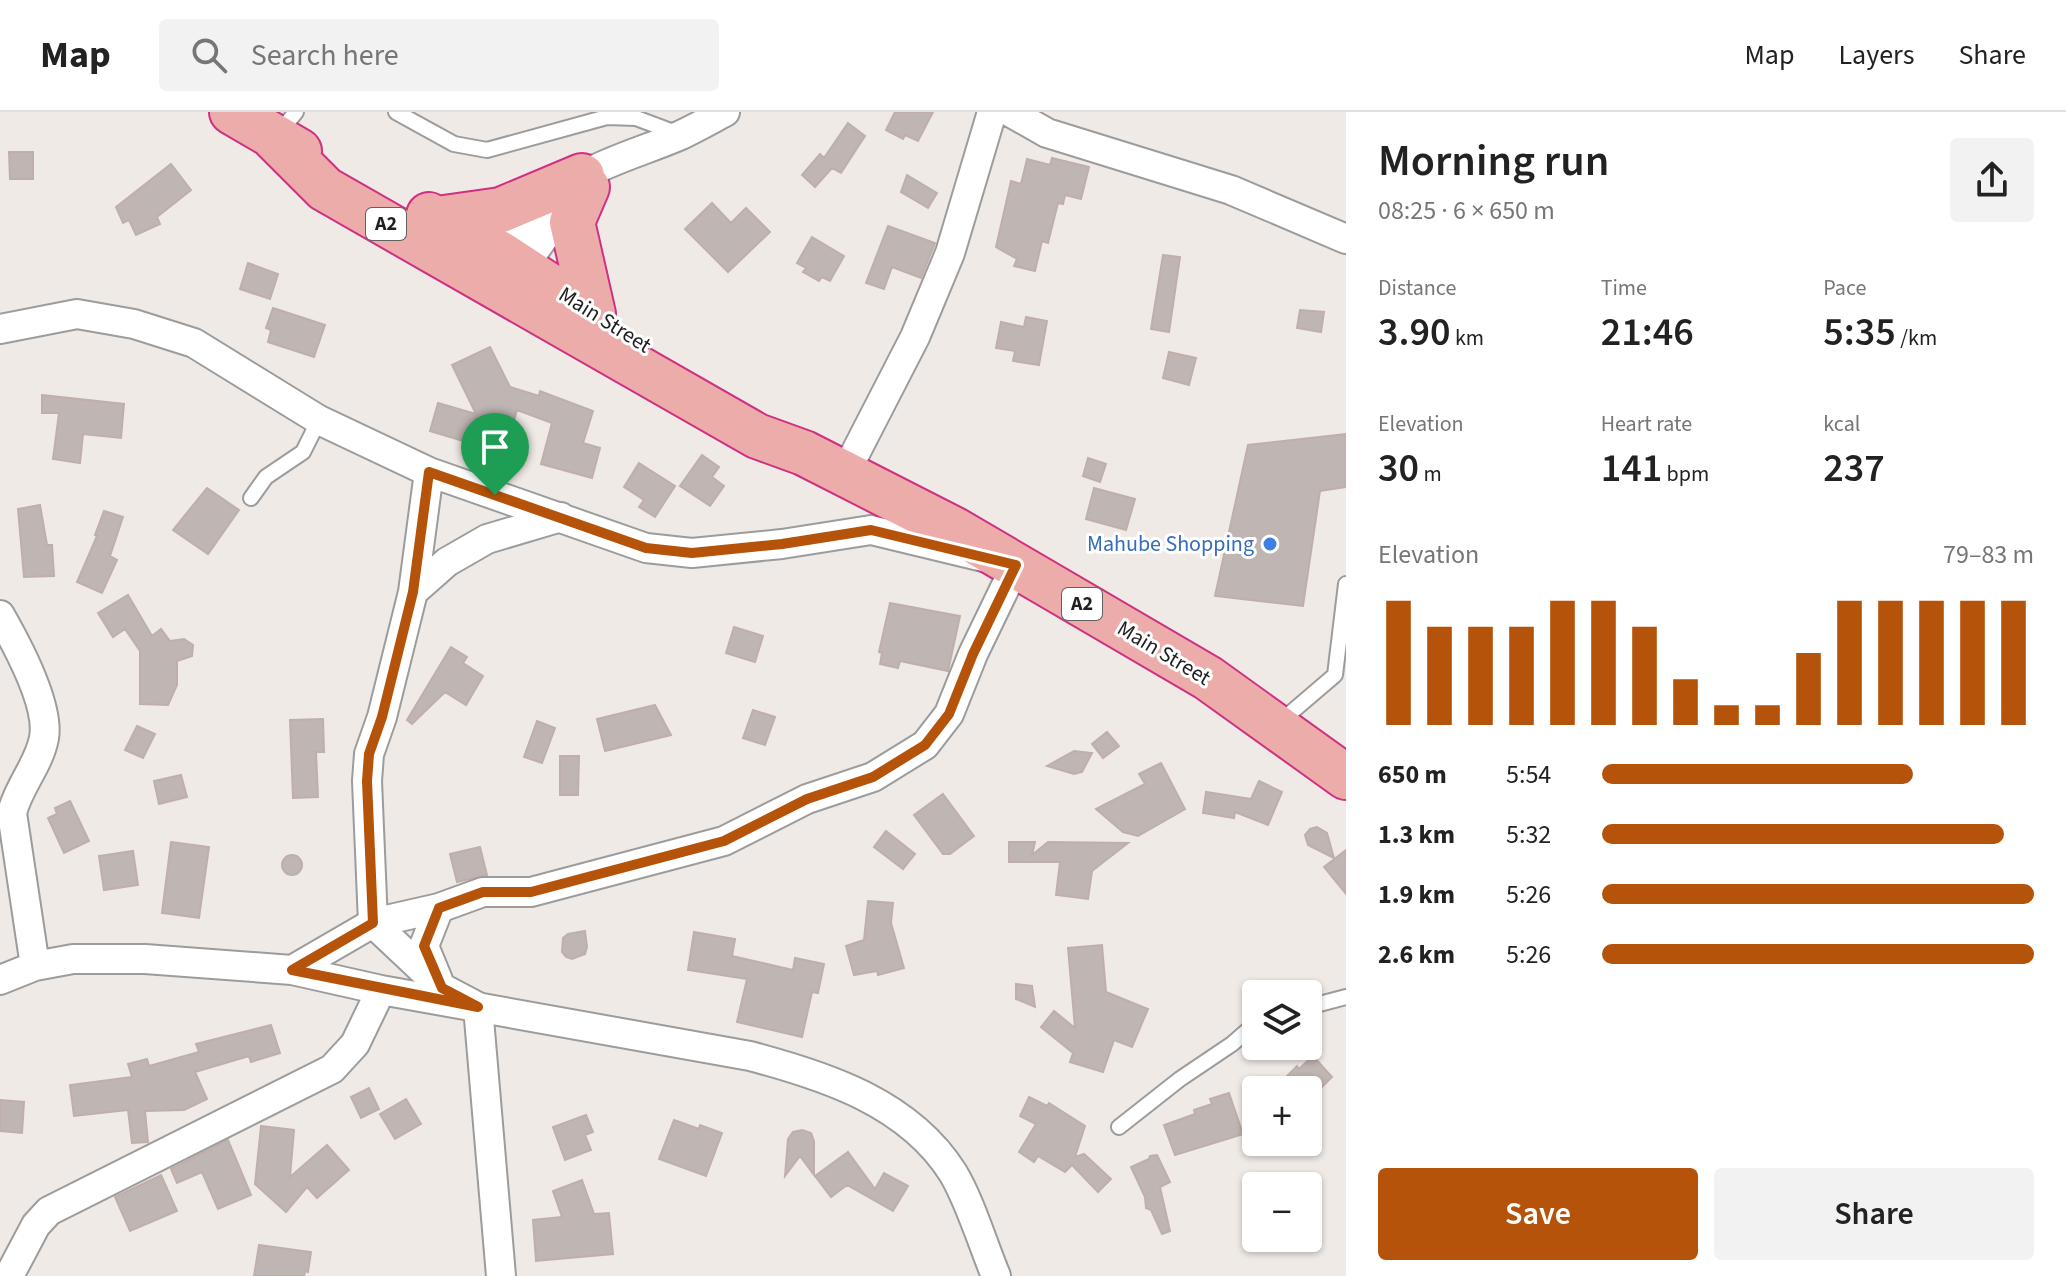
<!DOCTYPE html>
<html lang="en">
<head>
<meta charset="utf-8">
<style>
	body { margin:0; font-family:"Source Sans 3",sans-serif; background:#f2f2f2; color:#222; height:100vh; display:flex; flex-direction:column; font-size:30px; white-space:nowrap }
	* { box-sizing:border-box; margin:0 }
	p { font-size:26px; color:#767676 }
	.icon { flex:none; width:44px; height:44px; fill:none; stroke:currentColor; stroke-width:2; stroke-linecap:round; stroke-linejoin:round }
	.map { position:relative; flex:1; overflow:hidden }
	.details { display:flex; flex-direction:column; background:#fff; width:720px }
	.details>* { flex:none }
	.tools { position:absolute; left:1242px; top:868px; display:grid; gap:16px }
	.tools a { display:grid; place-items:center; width:80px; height:80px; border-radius:8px; background:#fff; box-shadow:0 2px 6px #0004; font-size:40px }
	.pin { position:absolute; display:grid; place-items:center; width:68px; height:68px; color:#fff; margin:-82px -34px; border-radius:50% 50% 50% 0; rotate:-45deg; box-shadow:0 0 8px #0007 }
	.pin .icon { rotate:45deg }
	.round { display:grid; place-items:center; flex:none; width:84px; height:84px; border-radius:8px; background:#f2f2f2 }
	.summary { display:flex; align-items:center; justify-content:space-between; height:136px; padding:0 32px }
	h1 { font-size:44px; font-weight:600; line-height:60px }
	.stats { display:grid; grid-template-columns:repeat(3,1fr); gap:12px; height:136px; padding:8px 32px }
	.stats div { display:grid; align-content:center }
	.stats b { font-size:40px; font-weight:600 }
	.stats small { font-size:22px; font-weight:400 }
	.stats p { font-size:22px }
	.chart { height:224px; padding:16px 32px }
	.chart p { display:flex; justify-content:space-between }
	.chart svg { width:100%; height:144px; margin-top:8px; stroke:#b45309; stroke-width:6 }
	.cta { display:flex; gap:16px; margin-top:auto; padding:16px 32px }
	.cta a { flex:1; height:92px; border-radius:8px; background:#b45309; color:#fff; font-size:32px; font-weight:600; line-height:92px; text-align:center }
	.cta a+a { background:#f2f2f2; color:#222 }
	ul { padding:0 32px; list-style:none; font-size:26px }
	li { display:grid; grid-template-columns:128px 96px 1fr; align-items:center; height:60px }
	li i { height:20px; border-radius:10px; background:#b45309 }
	header { display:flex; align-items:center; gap:48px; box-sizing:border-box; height:112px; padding:0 40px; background:#fff; border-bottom:2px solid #e0e0e0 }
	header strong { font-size:38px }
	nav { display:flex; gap:44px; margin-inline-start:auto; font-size:28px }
	.search { width:560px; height:72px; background:#f2f2f2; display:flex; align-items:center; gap:20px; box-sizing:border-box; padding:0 28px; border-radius:8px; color:#767676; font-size:30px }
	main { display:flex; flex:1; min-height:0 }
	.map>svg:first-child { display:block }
	.building { fill:#bfb5b3; stroke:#c0afa9; stroke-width:2 }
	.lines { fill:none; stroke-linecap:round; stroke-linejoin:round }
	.service-casing { stroke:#9c9c9c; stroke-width:18 }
	.minor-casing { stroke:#9c9c9c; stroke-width:32 }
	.trunk-casing { stroke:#d03083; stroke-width:48 }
	.service { stroke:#fff; stroke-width:14 }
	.minor { stroke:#fff; stroke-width:28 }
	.trunk { stroke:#ecacaa; stroke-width:44 }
	.route-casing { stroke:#fff; stroke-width:16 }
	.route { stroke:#b45309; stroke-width:10 }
	.shop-dot { fill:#3f7fe0; stroke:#fff; stroke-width:3 }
	.labels { text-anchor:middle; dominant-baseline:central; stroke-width:6; stroke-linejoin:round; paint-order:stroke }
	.shield { fill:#fff; stroke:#626262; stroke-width:2 }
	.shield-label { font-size:20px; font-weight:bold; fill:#1f1f1f }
	.street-label { font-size:22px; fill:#1f1f1f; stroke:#fff }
	.shop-label { font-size:22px; fill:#366cbe; stroke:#fff; text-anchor:end }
</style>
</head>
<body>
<header>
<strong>Map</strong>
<div class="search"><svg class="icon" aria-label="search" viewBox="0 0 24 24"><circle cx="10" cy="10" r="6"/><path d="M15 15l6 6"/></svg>Search here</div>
<nav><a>Map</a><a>Layers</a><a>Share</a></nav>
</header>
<main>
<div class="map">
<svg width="1346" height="1164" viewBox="0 0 1346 1164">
	<rect width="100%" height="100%" fill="#efeae6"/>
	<path class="building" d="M895,0h38l-15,29 -13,-6 -2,4 -17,-9z
		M848,11l17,13 -24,37 -9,-5 -17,19 -13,-12 18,-21 4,4z
		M9,40h24v27h-23z
		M1052,46l37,9 -8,32 -16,-4 -2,9 -5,-1 -10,40 -6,-2 -7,30 -21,-5 3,-7 -21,-12 15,-66 10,3 6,-25 23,6z
		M171,52l20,26 -34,27 3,7 -24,11 -7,-15 -6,3 -7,-16z
		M907,63l30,18 -9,15 -27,-16z
		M712,91l19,20 15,-15 24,24 -42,40 -43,-43z
		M888,114l47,17 -14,35 -29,-11 -8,22 -18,-6z
		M812,125l32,19 -14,25 -8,-4 -3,4 -16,-9 3,-4 -9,-5z
		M1163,143l17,2 -11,75 -18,-3z
		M248,151l30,11 -8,25 -30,-10z
		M273,196l52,17 -11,32 -46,-15 3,-12 -5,-2z
		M1300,198l24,2 -3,20 -24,-4z
		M1026,205l21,4 -8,44 -26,-4 2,-10 -19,-3 5,-26 23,5z
		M490,235l20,40 29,9 1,-5 53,20 -10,32 17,5 -8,30 -51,-14 11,-41 -35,-13 -14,48 -34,-10 1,-5 -40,-12 8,-28 38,11 -24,-49z
		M1169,240l27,6 -7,27 -26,-7z
		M42,283l82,9 -3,34 -38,-4 -3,29 -27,-4 6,-46h-17z
		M1346,322v53l-26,4 -17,115 -88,-10 33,-151z
		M702,343l17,12 -7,10 12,9 -14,20 -30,-20z
		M1088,346l18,6 -6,18 -17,-6z
		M639,351l36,23 -20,31 -16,-10 5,-7 -20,-13z
		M207,376l32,22 -31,44 -35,-24z
		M1094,376l41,11 -9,31 -40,-11z
		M40,393l7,40h5l2,31 -30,1 -6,-68z
		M104,399l19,6 -13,39 7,4 -15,33 -25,-11 20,-46 -2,-1z
		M128,483l24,41 9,-7 9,12 14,-2 9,6 -1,11 -15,5v24l-9,20 -28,-1v-53l-15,-22 -12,8 -15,-24z
		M890,491l70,13 -12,55 -48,-10 -2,7 -18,-4 2,-11 -3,-1z
		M734,515l29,9 -8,26 -29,-9z
		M451,535l16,10 -4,6 20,13 -17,29 -21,-13 -33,32 -5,-4z
		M655,593l16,30 -66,16 -8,-32z
		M753,598l22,7 -10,28 -22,-7z
		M323,607l1,33h-8l2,45 -25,1 -3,-78z
		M537,609l18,7 -13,35 -18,-6z
		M137,614l18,8 -12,24 -18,-8z
		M1107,620l12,14 -16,12 -11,-14z
		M1074,639l18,2 -10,19 -8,2 -27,-8z
		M560,644h19l-1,39h-18z
		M1161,651l24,46 -47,27 -15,-4 -27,-23 49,-25 -6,-10z
		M181,663l6,22 -28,7 -5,-23z
		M1259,669l23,11 -14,33 -33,-13 -1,6 -31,-5 3,-21 45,7z
		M943,682l31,42 -24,18h-7l-29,-39z
		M70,689l19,40 -25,12 -16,-35 9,-4 -2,-6z
		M1317,715l10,6 7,25 -26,-13 -3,-10 5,-6z
		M886,719l29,23 -12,15 -29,-22z
		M171,730l38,5 -10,71 -37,-5z
		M1009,730h26l-3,13 16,-13 80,1 -36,28 -4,28 -32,-4 4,-33h-51z
		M480,735l7,28 -30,7 -7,-28z
		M1346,738v44l-22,-27z
		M133,739l5,34 -34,5 -5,-34z
		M282 753a10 10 0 1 1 20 0a10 10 0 1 1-20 0Z
		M868,789l25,2 -2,20 13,45 -26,7 -1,-4 -23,4 -8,-29 18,-6z
		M585,819l2,16 -2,7 -13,5 -6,-2 -4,-5 1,-14 5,-4z
		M694,820l41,7 -3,17 61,14 2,-12 29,6 -6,29 -6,-1 -10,45 -65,-15 10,-43 -59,-9z
		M1102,833l4,47 42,17 -16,38 -18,-7 -11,32 -33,-10 3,-9 -32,-26 13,-16 21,17 -7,-80z
		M1016,872l16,2 3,21 -19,-8z
		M271,913l9,28 -29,9 -2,-6 -54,16 12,27 -23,11 -39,1 3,31 -16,1 -4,-33 -54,6 -4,-31 62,-8 -4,-13 19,-5 2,7 50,-14 -3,-8z
		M1313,944l19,21 -13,13h-46l24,-24 2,3z
		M369,976l10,21 -18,9 -10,-21z
		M1229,981l14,41 -68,21 -11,-30 31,-11 -1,-4 18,-6 -2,-5z
		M1029,985l18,9 2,-3 36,23 -10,31 9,-3 27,25 -13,13 -26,-27 -7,7 -27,-16 -4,6 -15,-10 17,-28 -16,-8z
		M406,987l15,25 -26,15 -15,-25z
		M0,988l24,2 -2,31 -22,-2z
		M586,1003l7,17 -8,3 6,15 -26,10 -12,-33z
		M674,1008l25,9 1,-4 22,8 -16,43 -47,-17z
		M261,1014l33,4 -4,47 37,-32 22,25 -32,28 -10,-11 -21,25 -31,-28z
		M802,1018l9,3 3,8v34l-14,-19 -15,20 3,-37 5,-7z
		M228,1028l23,55 -33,14 -16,-37 -25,11 -6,-14z
		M848,1040l27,37 9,-16 24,13 -15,25 -46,-26 -16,12 -16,-21z
		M1157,1043l13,27 -10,5 10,44 -8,3 -11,-24 -5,-2 -1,-11 -14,-30 18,-8 1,-3z
		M161,1063l16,36 -47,20 -15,-34z
		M582,1068l12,34 15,-1 4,41 -77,7 -3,-41 29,-3 -9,-26z
		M259,1133l52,7 -3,20 -3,-1 -1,5h-50z"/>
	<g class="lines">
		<defs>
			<path id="service" d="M396,0l58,32 33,6 120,-33 29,1 40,15
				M277,23l19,-23
				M251,386l15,-21 37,-25 16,-32
				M1280,610l55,-47 11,-91
				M1308,895l38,-10
				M1119,1015l61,-48 52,-35 24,-21"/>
			<path id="minor" d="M1010,0l37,21 184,57 115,49
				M492,152c24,-34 56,-69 92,-89 31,-17 65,-26 97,-40 15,-7 29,-15 44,-23
				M516,172c14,-31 36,-59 59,-83
				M0,217l77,-15 57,10 60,19 125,77 110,52 217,76 46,5 90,-9 89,-14 145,35 -43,89 -24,60 -24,31 -52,32 -66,22 -83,42 -193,51h-48l-44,16 -66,15 -81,47
				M429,360l-16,120 -31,125 -13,37 -2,27 6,142 69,65 36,19 23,269
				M844,363l71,-138 35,-84 42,-141
				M413,480l34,-30 40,-23 74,-22
				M0,503c16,28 50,90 44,123 -5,27 -26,49 -32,75l23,153
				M0,868l35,-14 38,-7h72l147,11 89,20 369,66c76,20 159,47 203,117 17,28 30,72 43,103
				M438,868l-14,-34 15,-38
				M9,1164l27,-51 13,-14 283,-142 23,-25 26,-54"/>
			<path id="trunk" d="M232,0l67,39
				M274,26l51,51 432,247 47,17 151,77 253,148 138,99
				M587,75l-15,35 21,92
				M429,103l70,38 63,41
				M437,107l64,-9 81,-34"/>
		</defs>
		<use href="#service" class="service-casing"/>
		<use href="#minor" class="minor-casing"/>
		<use href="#trunk" class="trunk-casing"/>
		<use href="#service" class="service"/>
		<use href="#minor" class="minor"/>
		<use href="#trunk" class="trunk"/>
	</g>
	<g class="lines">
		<defs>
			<path id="route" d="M429,360l217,76 46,5 90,-9 89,-14 145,35 -43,89 -24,60 -24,31 -52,32 -66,22 -83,42 -193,51h-48l-44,16 -15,38 18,42 36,19 -186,-37 81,-47 -6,-142 2,-27 13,-37 31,-125z"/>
		</defs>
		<use href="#route" class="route-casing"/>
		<use href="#route" class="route"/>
	</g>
	<circle class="shop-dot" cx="1270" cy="432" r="8"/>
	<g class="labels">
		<g class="shield">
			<rect x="366" y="96" width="40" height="32" rx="6"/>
			<rect x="1062" y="476" width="40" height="32" rx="6"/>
		</g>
		<g class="shield-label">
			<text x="386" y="112">A2</text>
			<text x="1082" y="492">A2</text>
		</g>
		<g class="street-label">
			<text transform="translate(605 208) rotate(32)">Main Street</text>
			<text transform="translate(1164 541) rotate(31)">Main Street</text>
		</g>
		<g class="shop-label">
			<text x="1254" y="432">Mahube Shopping</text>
		</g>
	</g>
</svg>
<div class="tools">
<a><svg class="icon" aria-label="layers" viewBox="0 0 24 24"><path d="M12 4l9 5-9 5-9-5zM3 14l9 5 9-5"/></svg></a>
<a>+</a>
<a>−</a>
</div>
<div class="pin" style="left:495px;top:383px;background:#1e9e55"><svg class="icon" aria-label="arrive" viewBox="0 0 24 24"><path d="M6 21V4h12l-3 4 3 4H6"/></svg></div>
</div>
<section class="details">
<div class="summary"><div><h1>Morning run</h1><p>08:25 · 6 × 650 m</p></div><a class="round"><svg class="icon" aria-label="share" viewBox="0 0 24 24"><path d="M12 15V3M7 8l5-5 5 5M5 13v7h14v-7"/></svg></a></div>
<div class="stats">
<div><p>Distance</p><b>3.90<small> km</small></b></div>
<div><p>Time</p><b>21:46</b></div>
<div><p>Pace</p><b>5:35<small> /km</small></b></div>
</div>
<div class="stats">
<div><p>Elevation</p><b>30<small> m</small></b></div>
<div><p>Heart rate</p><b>141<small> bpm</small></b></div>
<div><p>kcal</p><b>237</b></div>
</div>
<div class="chart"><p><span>Elevation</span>79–83 m</p>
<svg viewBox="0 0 160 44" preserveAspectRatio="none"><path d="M5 44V6M15 44V14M25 44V14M35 44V14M45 44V6M55 44V6M65 44V14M75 44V30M85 44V38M95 44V38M105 44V22M115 44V6M125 44V6M135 44V6M145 44V6M155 44V6"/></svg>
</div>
<ul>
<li><b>650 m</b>5:54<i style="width:72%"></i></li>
<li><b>1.3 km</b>5:32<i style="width:93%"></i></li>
<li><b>1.9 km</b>5:26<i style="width:100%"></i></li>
<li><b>2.6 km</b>5:26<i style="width:100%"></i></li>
</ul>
<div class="cta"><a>Save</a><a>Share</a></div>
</section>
</main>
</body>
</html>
